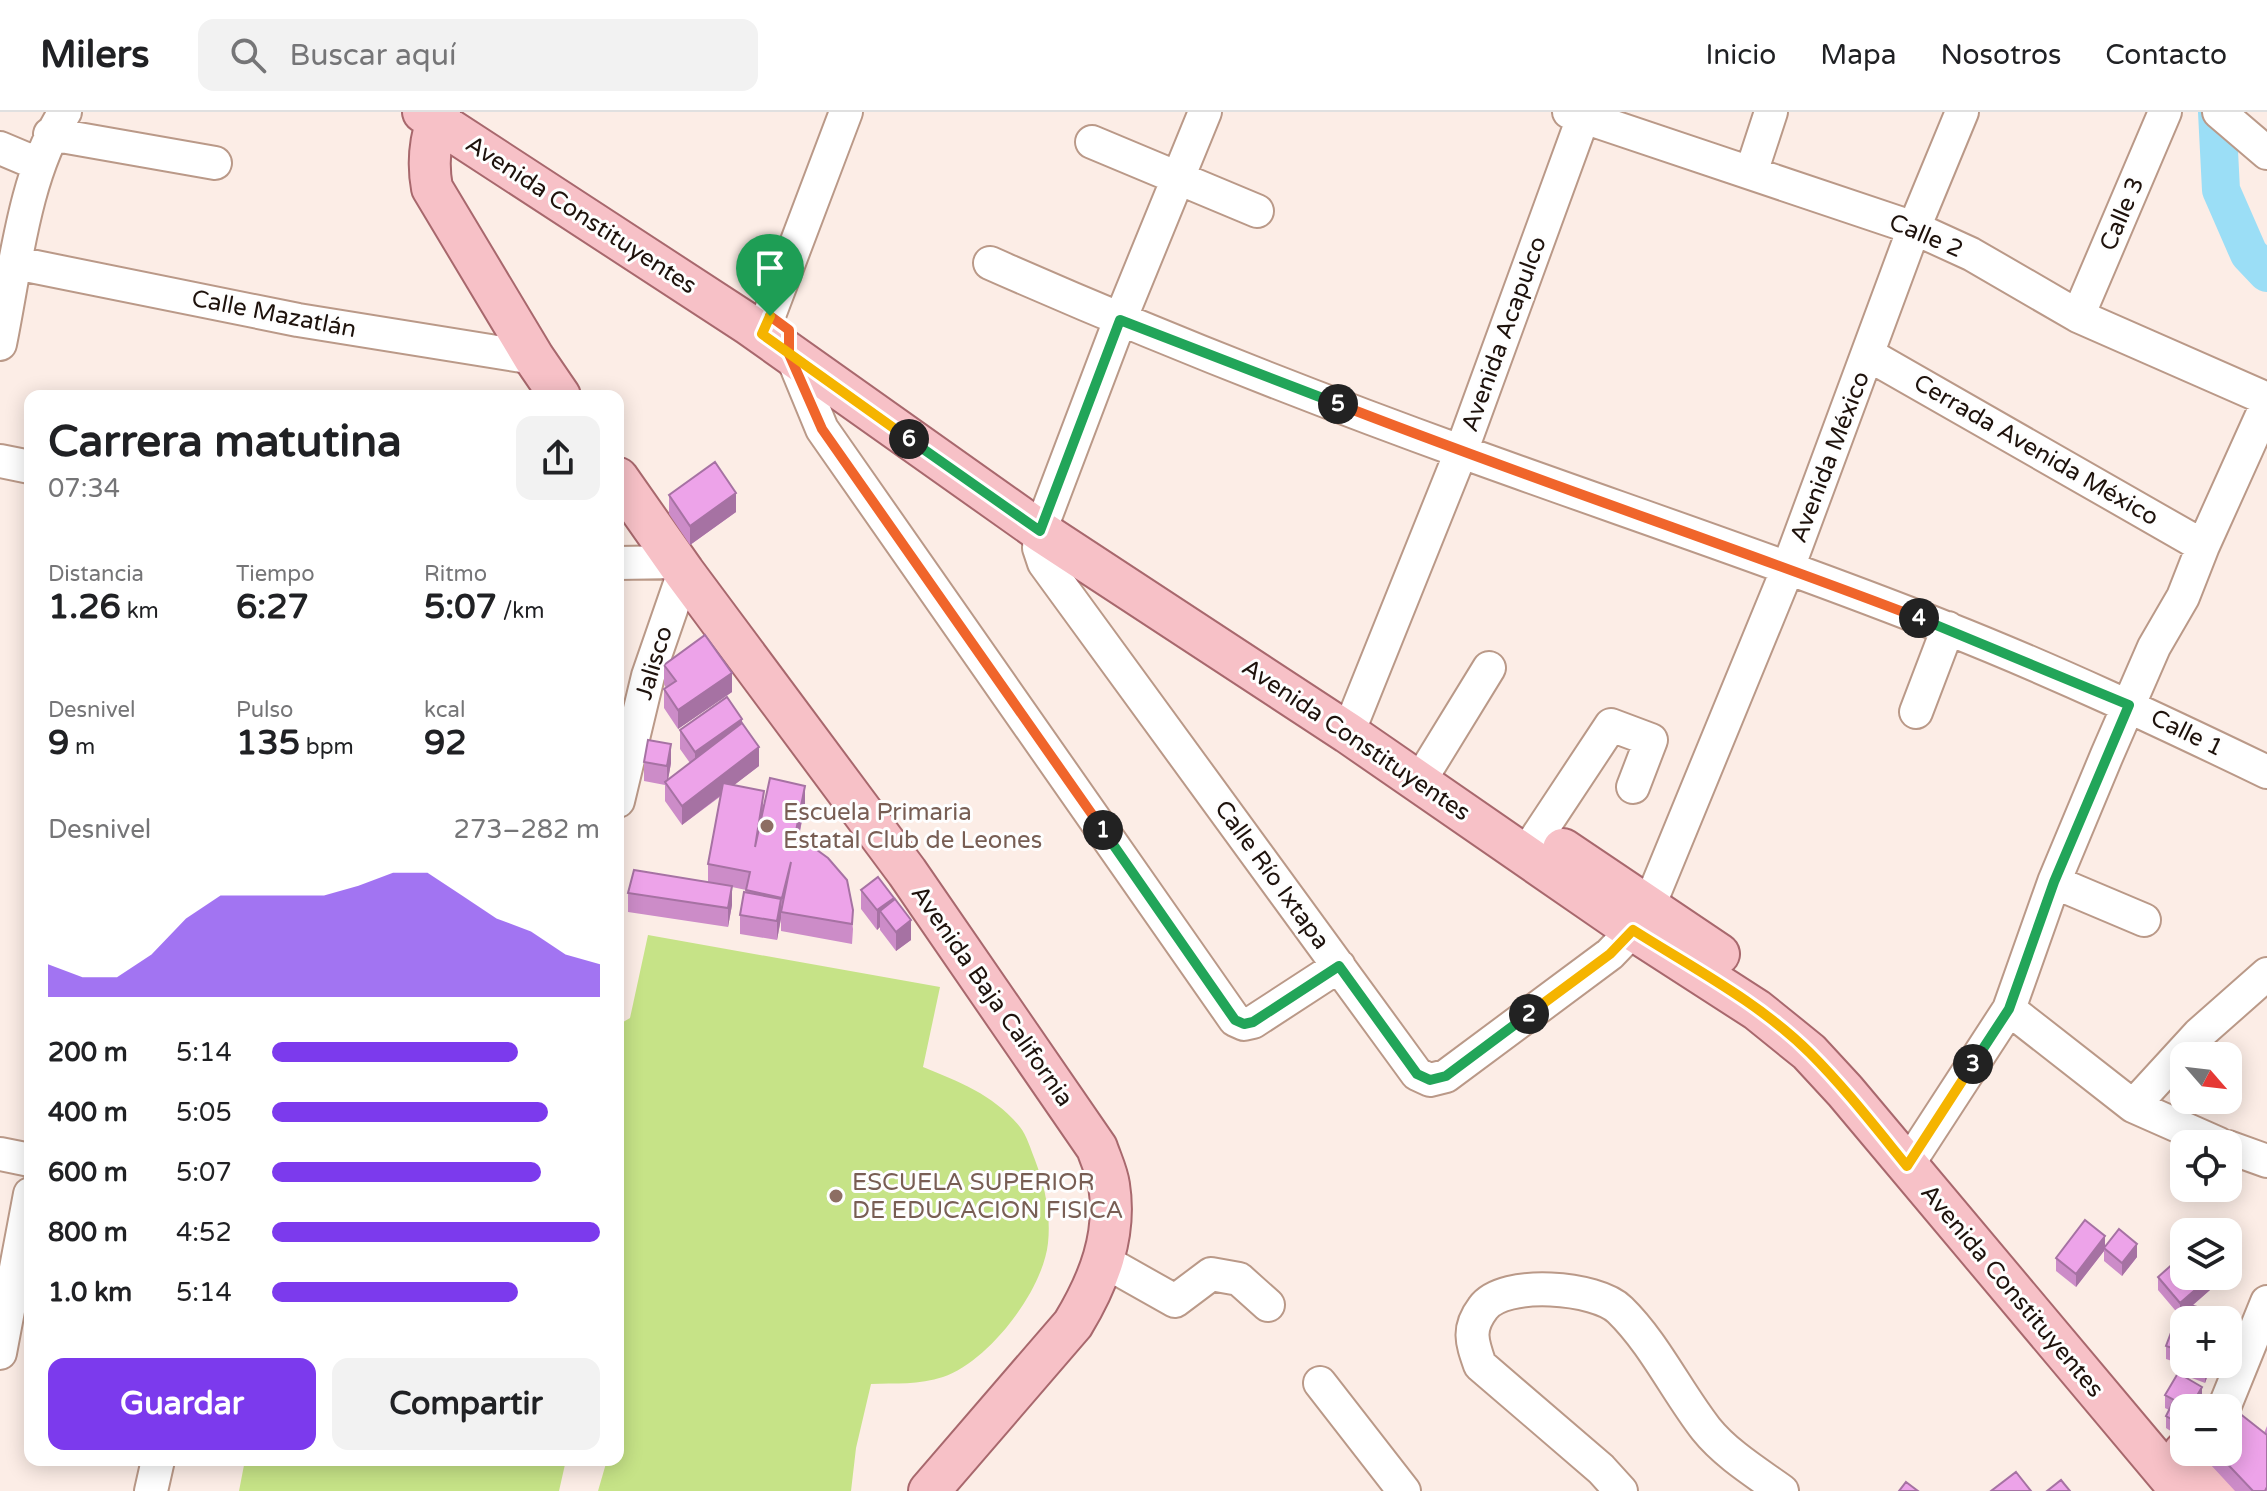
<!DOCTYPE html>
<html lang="es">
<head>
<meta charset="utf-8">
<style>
	body { margin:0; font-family:"Varela Round",sans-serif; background:#f2f2f2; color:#202124; height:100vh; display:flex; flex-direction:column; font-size:30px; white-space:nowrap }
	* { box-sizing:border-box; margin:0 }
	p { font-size:26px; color:#757577 }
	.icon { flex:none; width:44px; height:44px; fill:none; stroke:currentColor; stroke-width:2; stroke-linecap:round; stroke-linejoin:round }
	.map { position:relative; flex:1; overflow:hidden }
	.sheet { position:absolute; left:24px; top:278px; width:600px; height:1076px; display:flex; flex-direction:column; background:#fff; border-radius:16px; box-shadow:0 4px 20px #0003 }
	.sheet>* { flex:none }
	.needle { width:52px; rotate:118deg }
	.tools { position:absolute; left:2170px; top:930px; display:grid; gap:16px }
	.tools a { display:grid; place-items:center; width:72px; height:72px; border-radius:16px; background:#fff; box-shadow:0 4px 20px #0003; font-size:40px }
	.pin { position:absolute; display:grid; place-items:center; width:68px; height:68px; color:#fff; margin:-82px -34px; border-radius:50% 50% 50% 0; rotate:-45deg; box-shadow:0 0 8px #0007 }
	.pin .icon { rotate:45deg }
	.km { position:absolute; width:40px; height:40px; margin:-20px; border-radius:50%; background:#222; color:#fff; font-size:22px; line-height:40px; text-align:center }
	.round { display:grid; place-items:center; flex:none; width:84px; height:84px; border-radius:16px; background:#f2f2f2 }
	.head { display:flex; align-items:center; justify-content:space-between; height:136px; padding:0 24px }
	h1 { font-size:44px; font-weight:700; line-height:60px }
	.stats { display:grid; grid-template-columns:repeat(3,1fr); gap:12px; height:136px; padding:8px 24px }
	.stats div { display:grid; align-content:center }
	.stats b { font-size:34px; font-weight:700 }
	.stats small { font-size:22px; font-weight:400 }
	.stats p { font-size:22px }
	.chart { height:224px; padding:16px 24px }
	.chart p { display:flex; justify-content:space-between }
	.chart svg { width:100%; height:144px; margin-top:8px; fill:#7c3aed; opacity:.7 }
	.action { display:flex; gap:16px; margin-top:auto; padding:16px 24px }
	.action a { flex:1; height:92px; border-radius:16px; background:#7c3aed; color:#fff; font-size:32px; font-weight:700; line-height:92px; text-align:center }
	.action a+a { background:#f2f2f2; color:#202124 }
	ul { padding:0 24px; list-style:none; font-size:26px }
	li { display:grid; grid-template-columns:128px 96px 1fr; align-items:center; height:60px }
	li i { height:20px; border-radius:10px; background:#7c3aed }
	header { display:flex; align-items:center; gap:48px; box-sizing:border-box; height:112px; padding:0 40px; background:#fff; border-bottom:2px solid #e0e0e0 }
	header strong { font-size:38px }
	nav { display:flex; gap:44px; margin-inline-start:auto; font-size:28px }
	.search { width:560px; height:72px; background:#f2f2f2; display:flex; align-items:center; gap:20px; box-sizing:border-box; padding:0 28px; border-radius:16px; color:#757577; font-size:30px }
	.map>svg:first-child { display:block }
	.green { fill:#c6e387 }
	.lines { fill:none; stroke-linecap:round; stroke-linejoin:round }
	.river { stroke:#9bdef6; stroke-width:38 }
	.minor-casing { stroke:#ba9988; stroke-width:36 }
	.major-casing { stroke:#a8686d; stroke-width:44 }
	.minor { stroke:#fff; stroke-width:32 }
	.major { stroke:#f7c1c7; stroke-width:40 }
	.wall { fill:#cc8cc8 }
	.shaded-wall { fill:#a672a3 }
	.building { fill:#eda3e9; stroke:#a672a3; stroke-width:2 }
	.split-1-casing { stroke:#fff; stroke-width:16 }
	.split-2-casing { stroke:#fff; stroke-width:16 }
	.split-3-casing { stroke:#fff; stroke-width:16 }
	.split-4-casing { stroke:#fff; stroke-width:16 }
	.split-5-casing { stroke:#fff; stroke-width:16 }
	.split-6-casing { stroke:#fff; stroke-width:16 }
	.split-7-casing { stroke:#fff; stroke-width:16 }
	.split-1 { stroke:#f0652b; stroke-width:10 }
	.split-2 { stroke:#22a559; stroke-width:10 }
	.split-3 { stroke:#f5b400; stroke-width:10 }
	.split-4 { stroke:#22a559; stroke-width:10 }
	.split-5 { stroke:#f0652b; stroke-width:10 }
	.split-6 { stroke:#22a559; stroke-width:10 }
	.split-7 { stroke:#f5b400; stroke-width:10 }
	.education-dot { fill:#8d6e63; stroke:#fefefe; stroke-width:3 }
	.labels { text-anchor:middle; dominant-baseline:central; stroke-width:6; stroke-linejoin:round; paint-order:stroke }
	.street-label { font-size:24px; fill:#1e120c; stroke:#fefefe }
	.education-label { font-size:24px; fill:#785e54; stroke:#fefefe; text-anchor:start }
</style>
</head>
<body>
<header>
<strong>Milers</strong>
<div class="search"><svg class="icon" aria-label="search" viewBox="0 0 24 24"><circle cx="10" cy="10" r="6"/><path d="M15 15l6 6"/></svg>Buscar aquí</div>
<nav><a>Inicio</a><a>Mapa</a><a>Nosotros</a><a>Contacto</a></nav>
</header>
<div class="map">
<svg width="2267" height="1379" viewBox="0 0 2267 1379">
	<rect width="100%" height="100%" fill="#fcede6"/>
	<path class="green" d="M648,823l292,52 -17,80c37,15 71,28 97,60 7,9 11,23 15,33 10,26 16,55 13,83 -5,48 -60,119 -105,134 -24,8 -48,6 -72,7l-15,64 -5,43h-253l9,-31h11v-37l4,-15 -4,-1v-382l12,-7z
		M245,1348h321l-7,31h-320z"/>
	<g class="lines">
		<path class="river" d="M2217,0l4,78 28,64 18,19"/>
		<defs>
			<path id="minor" d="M1205,0l-85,208 -80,211 -1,17 5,15 373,511 13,6 16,-4 164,-122 23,-24 16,-24 139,-338 126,-340 48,-116
				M1569,0l345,116 57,26 107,62 189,83
				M2219,0l48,41
				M50,22l165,29
				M1092,30l165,69
				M0,36l38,16
				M1751,61l20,-61
				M16,151l282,57 236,38
				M990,151c156,69 315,132 475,190 160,58 322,112 481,175 109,43 215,93 321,144
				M2078,204l87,-204
				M762,222l84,-222
				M0,232c15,-73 24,-170 65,-232
				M789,237l33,80 413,591 9,4 9,-2 86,-56
				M1869,243l334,191
				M0,349l30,6
				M618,451l59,-1
				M1916,600l32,-84
				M1348,621l113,-281 124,-340
				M1419,670l70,-114
				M618,689l30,-125 36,-104
				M1525,743l86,-130 40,15 -18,47
				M2054,770l90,38
				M2009,897l124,97 86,38
				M2133,994l66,-72 68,-60
				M2228,1035l39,14
				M0,1042l30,6
				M1907,1054l102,-157 45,-127 53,-127 47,-108 29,-50 20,-51 64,-142
				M1104,1149l71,40 36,-27 28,5 29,26
				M0,1241l30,-159
				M1320,1271l84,108
				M2224,1296l43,-106
				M151,1379l7,-31
				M1621,1379l-20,-22 -121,-104c-8,-23 -13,-36 3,-57 21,-29 114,-21 137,2 34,33 57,82 86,119 20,25 51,44 76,62"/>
			<path id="major" d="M423,0l325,212 292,207 308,202 285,197 124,80 52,42 36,39 336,400
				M440,0c-10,25 -13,49 -8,76l102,170 26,38
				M618,366l66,94 223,300 190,276c4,12 10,24 12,37 8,50 -10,96 -36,139l-144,167
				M1563,737l156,105
				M2184,1340l34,39"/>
		</defs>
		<use href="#minor" class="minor-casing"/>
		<use href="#major" class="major-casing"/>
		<use href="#minor" class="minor"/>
		<use href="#major" class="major"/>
	</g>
	<path class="wall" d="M669,383l67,17 -46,33 -21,-31z
		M664,553l68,27 -54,37 -14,-21v-19l2,-1 -2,-4z
		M742,612l17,42 -25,19 30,20h41l-7,37 49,38 6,49 -1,15 -71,-13v-12l-4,21 -37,-6v-19l6,-25 -14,-3v18l-4,22 -100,-15v-19l80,-11v-18l13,-68 -39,29 -17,-24v-16l-21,-4v-19l27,1 -3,17 22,-17 -10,-14v-19z
		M861,778l33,11 17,39 -15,11 -16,-21v-3l-3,3 -16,-21z
		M2105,1135l32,10 -15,19 -18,-15v-10l-28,36 -20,-16v-13z
		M2158,1165l52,13 -18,16 33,14 -35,-13 -10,9 -22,-26z
		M2184,1222v30h28l-7,19 -21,-8v-10l-18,-6v-13z
		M2165,1283l37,5 -5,8h-13v22l-4,7 -14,-9v-12l3,-6 -4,-2z
		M2267,1314v65h-32l-25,-27v-12h18l36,-19z"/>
	<path class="shaded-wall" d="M736,381v19l-46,33v-19z
		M732,561v19l-54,37v-19z
		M742,607v19l-47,33v-19z
		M671,632v19l-4,22v-19z
		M759,635v19l-77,59v-19z
		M805,674v19l-11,55v-19z
		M732,774v19l-4,22v-19z
		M894,786v19l-14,-6v16l-3,3v-20z
		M781,787v19l-4,22v-19z
		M911,808v20l-15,11v-19z
		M2105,1124v13l-1,-1v3l-28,36v-13z
		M2137,1132v13l-15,19v-13z
		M2210,1165v13l-30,26v-13z
		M2207,1252h5l-7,19v-13z
		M2202,1275v13l-5,8h-7z
		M2184,1305v13l-4,7v-13z"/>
	<path class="building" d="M715,350l21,31 -46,33 -21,-31z
		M705,523l27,38 -54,37 -14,-21 12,-8 -12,-16z
		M727,585l15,22 -47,33 -15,-22z
		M742,611l17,24 -77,59 -17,-24z
		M648,628l23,4 -4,22 -23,-4z
		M770,666l35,8 -11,55 16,4 18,13 19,22 6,30 -1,14 -71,-12 10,-50 -9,36 -36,-8 4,-18 -42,-8 15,-81 41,8 -9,56z
		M634,758l98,16 -4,22 -100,-15z
		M878,765l16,21 -17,12 -16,-20z
		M744,780l37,7 -4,22 -37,-6z
		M895,787l16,21 -15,12 -16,-21z
		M2085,1108l20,16 -29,38 -20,-16z
		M2119,1117l18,15 -15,19 -18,-15z
		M2184,1142v22h25l1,1 -30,26 -22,-26z
		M2190,1193l35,10 -1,5h-38z
		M2172,1218l12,4v18l-18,-6z
		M2188,1252h19l-2,6z
		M2178,1261l24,14 -12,21h-6v9l-4,7 -14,-8 8,-16 -9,-5z
		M2229,1293l38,30v52l-2,4h-12l-37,-39h12v-44z
		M2016,1360l15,19h-40z
		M2061,1368l9,11h-23z
		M1906,1370l12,9h-19z"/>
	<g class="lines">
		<defs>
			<path id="split-1" d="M770,204l19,14v24l33,75 281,401"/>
			<path id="split-2" d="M1103,718l132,190 9,4 9,-2 86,-56 78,108 13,6 16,-4 83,-62"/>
			<path id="split-3" d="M1529,902l81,-60 23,-24c60,38 127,73 177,123 35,35 66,75 97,113l66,-102"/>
			<path id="split-4" d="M1919,506l210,87 -75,177 -45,127 -36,55"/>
			<path id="split-5" d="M1338,292c192,75 388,140 581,214"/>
			<path id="split-6" d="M909,327l131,92 80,-211 218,84"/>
			<path id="split-7" d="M770,204l-8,18 147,105"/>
		</defs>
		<use href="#split-1" class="split-1-casing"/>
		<use href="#split-2" class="split-2-casing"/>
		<use href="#split-3" class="split-3-casing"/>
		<use href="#split-4" class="split-4-casing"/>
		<use href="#split-5" class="split-5-casing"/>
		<use href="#split-6" class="split-6-casing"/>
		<use href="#split-7" class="split-7-casing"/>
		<use href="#split-1" class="split-1"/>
		<use href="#split-2" class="split-2"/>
		<use href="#split-3" class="split-3"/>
		<use href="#split-4" class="split-4"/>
		<use href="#split-5" class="split-5"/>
		<use href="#split-6" class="split-6"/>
		<use href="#split-7" class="split-7"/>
	</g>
	<g class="education-dot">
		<circle cx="767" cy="714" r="8"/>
		<circle cx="836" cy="1084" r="8"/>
	</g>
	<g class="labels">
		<g class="street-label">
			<text transform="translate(2122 102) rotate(-67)">Calle 3</text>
			<text transform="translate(581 103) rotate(33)">Avenida Constituyentes</text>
			<text transform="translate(1926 124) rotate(23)">Calle 2</text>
			<text transform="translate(274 202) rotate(11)">Calle Mazatlán</text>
			<text transform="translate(1504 222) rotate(-70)">Avenida Acapulco</text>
			<text transform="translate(2036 338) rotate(30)">Cerrada Avenida México</text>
			<text transform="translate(1830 345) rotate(-69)">Avenida México</text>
			<text transform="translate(654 551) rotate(-73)">Jalisco</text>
			<text transform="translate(2187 621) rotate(26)">Calle 1</text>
			<text transform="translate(1356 628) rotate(34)">Avenida Constituyentes</text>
			<text transform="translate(1272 763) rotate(54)">Calle Río Ixtapa</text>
			<text transform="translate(992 884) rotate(55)">Avenida Baja California</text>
			<text transform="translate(2012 1179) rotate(50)">Avenida Constituyentes</text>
		</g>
		<g class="education-label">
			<text x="783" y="700">Escuela Primaria<tspan x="783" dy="28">Estatal Club de Leones</tspan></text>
			<text x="852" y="1070">ESCUELA SUPERIOR<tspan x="852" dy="28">DE EDUCACION FISICA</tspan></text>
		</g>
	</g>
</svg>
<div class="tools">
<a><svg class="needle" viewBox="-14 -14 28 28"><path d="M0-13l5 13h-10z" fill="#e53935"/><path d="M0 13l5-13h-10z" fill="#757577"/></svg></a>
<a><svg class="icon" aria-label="locate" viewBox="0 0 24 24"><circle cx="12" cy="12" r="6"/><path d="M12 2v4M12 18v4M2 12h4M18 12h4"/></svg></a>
<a><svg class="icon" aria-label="layers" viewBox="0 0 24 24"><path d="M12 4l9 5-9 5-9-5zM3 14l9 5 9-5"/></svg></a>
<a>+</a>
<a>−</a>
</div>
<div class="pin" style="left:770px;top:204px;background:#1e9e55"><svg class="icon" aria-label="arrive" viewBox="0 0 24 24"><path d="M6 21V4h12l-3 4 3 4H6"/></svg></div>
<b class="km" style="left:1103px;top:718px">1</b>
<b class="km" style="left:1529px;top:902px">2</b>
<b class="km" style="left:1973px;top:952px">3</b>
<b class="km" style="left:1919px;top:506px">4</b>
<b class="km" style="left:1338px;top:292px">5</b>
<b class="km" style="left:909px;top:327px">6</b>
<section class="sheet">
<div class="head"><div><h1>Carrera matutina</h1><p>07:34</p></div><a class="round"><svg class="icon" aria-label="share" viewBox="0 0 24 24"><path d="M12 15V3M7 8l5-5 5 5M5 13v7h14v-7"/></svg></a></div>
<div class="stats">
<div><p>Distancia</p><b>1.26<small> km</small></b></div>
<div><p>Tiempo</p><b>6:27</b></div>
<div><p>Ritmo</p><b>5:07<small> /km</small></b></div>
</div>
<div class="stats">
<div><p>Desnivel</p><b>9<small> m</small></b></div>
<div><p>Pulso</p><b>135<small> bpm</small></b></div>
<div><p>kcal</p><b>92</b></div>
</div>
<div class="chart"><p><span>Desnivel</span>273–282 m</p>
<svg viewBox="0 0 160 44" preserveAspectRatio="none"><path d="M0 44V34L10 38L20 38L30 31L40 20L50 13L60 13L70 13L80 13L90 10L100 6L110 6L120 13L130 20L140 24L150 31L160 34V44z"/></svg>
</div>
<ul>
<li><b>200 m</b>5:14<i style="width:75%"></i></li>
<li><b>400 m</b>5:05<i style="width:84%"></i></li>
<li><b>600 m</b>5:07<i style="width:82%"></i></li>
<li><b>800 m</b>4:52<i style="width:100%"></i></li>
<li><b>1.0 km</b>5:14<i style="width:75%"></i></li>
</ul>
<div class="action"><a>Guardar</a><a>Compartir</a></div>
</section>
</div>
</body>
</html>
